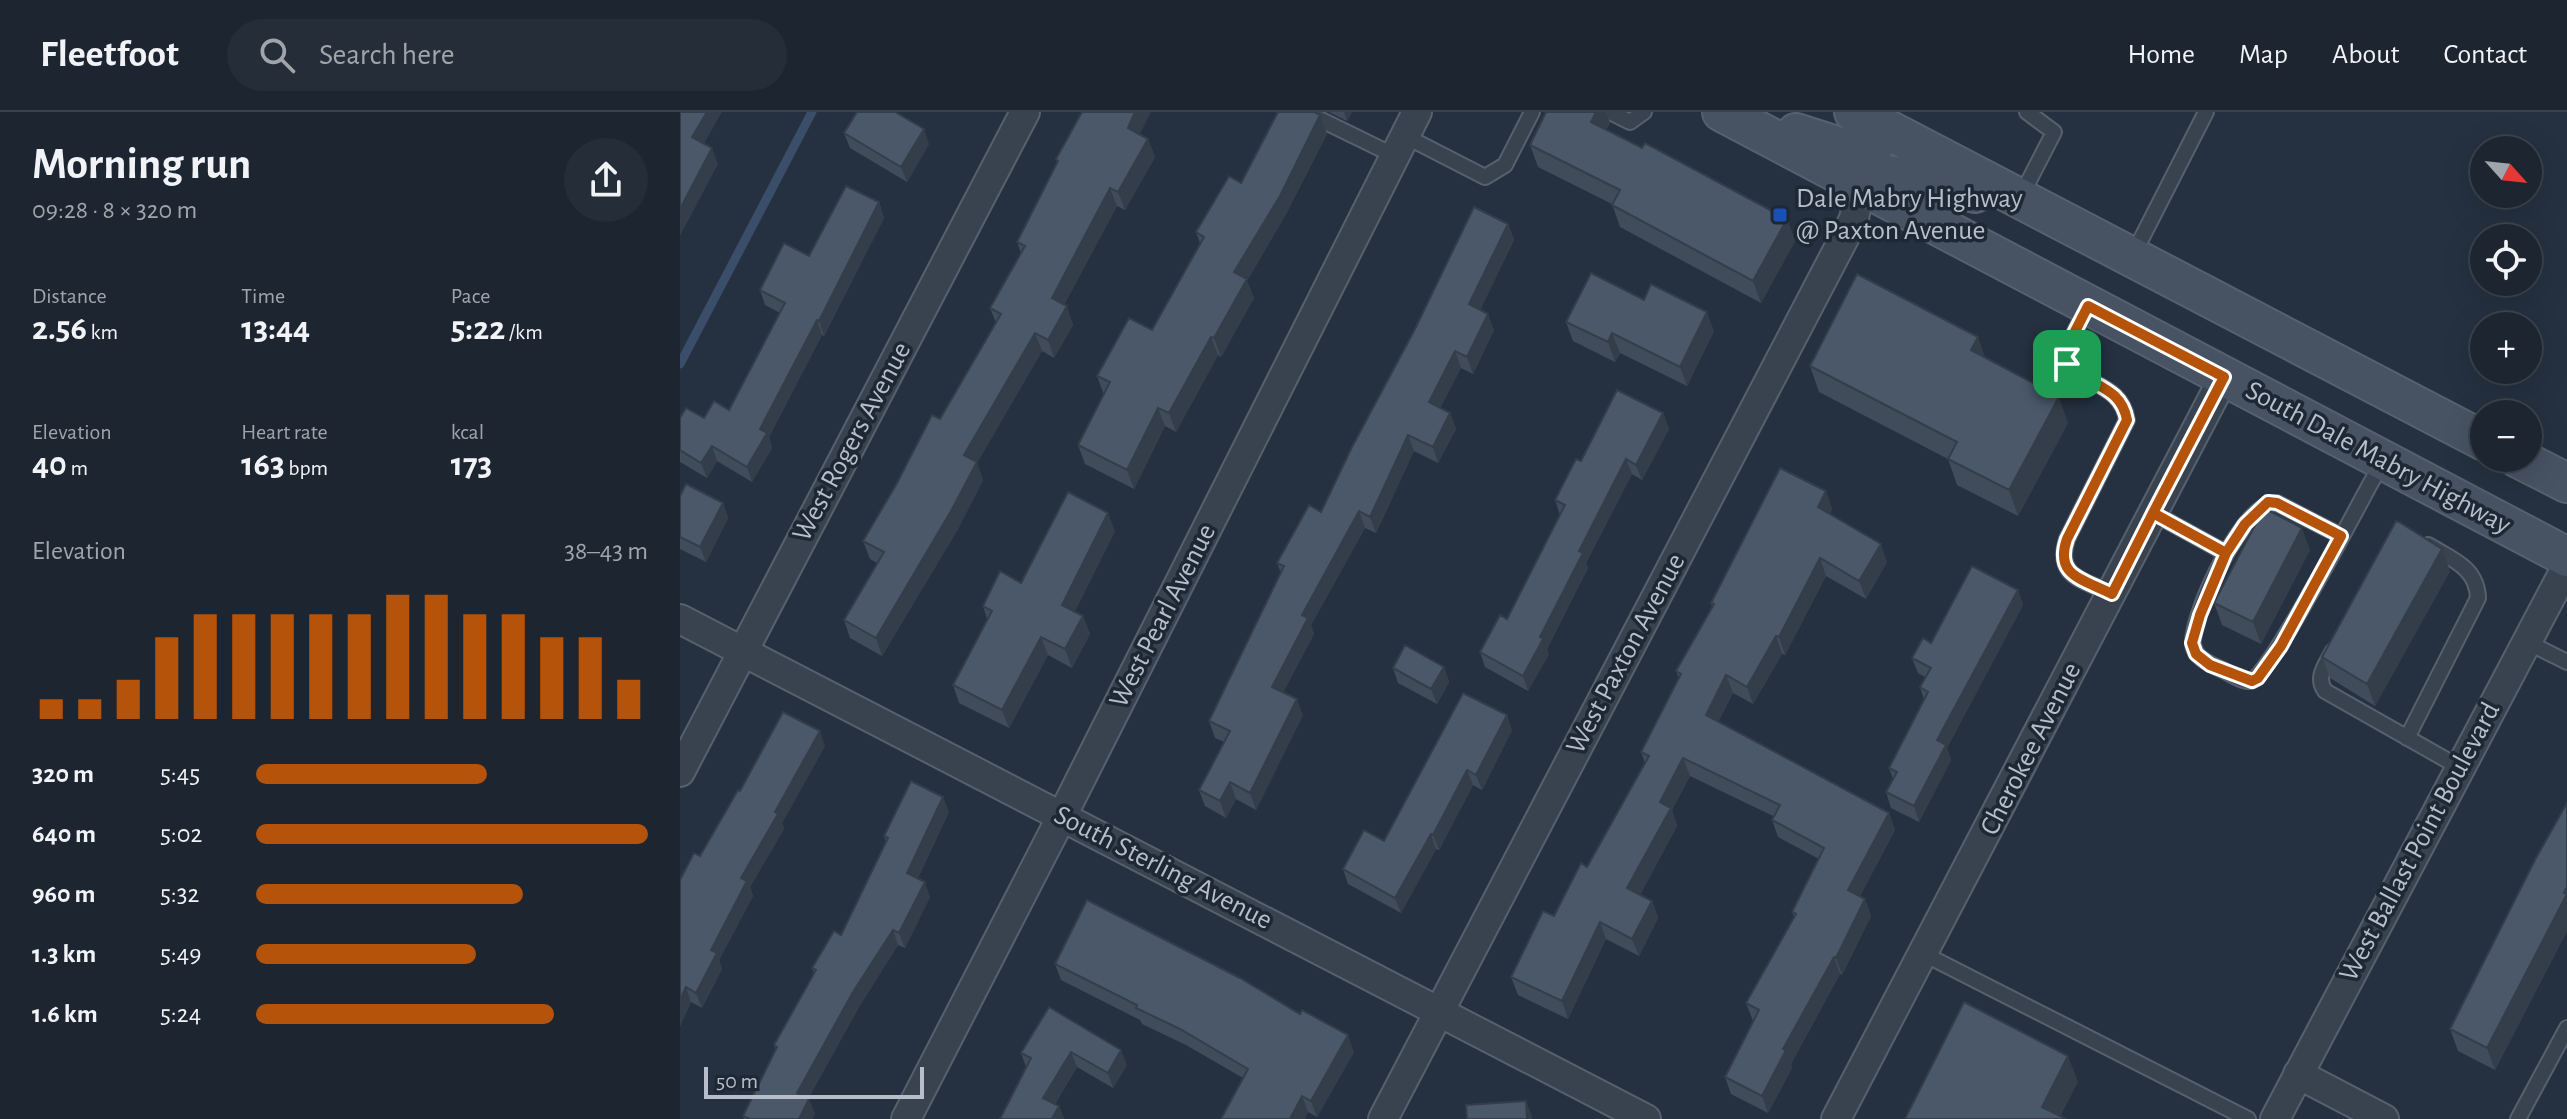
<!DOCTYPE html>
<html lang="en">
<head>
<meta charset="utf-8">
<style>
	body { margin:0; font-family:"Alegreya Sans",sans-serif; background:#252d38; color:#f1f3f6; height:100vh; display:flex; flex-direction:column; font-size:30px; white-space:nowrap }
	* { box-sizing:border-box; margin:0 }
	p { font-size:26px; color:#a0a5ab }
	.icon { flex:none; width:44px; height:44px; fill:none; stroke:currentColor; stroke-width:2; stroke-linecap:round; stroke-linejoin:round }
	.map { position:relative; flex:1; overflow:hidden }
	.sheet { display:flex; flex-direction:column; background:#1c2530; width:680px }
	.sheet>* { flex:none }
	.needle { width:52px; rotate:117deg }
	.controls { position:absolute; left:1790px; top:24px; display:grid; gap:16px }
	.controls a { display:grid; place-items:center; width:72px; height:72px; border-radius:50%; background:#1c2530; box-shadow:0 8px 32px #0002,0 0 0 2px #3a424c; font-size:40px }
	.scale { position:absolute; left:24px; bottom:20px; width:220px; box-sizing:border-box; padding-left:8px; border:4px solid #b6beca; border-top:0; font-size:22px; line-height:28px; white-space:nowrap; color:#b6beca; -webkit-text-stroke:6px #1e2835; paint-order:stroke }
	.pin { position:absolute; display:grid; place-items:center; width:68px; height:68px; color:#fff; margin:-34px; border-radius:16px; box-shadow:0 4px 12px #0006 }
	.round { display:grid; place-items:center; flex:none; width:84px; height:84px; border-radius:42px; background:#252d38 }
	.overview { display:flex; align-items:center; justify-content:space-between; height:136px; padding:0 32px }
	h1 { font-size:44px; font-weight:700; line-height:60px }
	.metrics { display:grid; grid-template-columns:repeat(3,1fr); gap:12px; height:136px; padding:8px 32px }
	.metrics div { display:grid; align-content:center }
	.metrics b { font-size:34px; font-weight:700 }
	.metrics small { font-size:22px; font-weight:400 }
	.metrics p { font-size:22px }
	.chart { height:224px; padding:16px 32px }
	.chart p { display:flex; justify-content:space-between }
	.chart svg { width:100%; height:144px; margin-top:8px; stroke:#b45309; stroke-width:6 }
	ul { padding:0 32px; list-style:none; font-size:26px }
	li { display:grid; grid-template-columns:128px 96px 1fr; align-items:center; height:60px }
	li i { height:20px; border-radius:10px; background:#b45309 }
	header { display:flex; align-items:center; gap:48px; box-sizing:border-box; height:112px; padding:0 40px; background:#1c2530; border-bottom:2px solid #3a424c }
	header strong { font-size:38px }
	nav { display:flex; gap:44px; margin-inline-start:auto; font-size:28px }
	.search { width:560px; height:72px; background:#252d38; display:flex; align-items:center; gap:20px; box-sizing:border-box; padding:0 28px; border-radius:44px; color:#a0a5ab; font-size:30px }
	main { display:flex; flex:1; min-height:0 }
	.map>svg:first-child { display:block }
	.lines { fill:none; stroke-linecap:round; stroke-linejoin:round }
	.stream { stroke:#3b4e69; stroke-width:9 }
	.lane-casing { stroke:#57616d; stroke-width:18 }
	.street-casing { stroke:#57616d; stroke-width:32 }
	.secondary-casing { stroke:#57616d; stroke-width:42 }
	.lane { stroke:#394350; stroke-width:14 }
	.street { stroke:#394350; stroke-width:28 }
	.secondary { stroke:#475263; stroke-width:38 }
	.wall { fill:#404c5a }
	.shaded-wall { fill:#343e4a }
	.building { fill:#4b5869; stroke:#343e4a; stroke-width:2 }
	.route-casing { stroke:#fff; stroke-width:16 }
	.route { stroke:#b45309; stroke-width:10 }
	.transit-dot { fill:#1a4fb4; stroke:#1e2835; stroke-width:3 }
	.labels { text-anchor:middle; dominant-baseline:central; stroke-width:7; stroke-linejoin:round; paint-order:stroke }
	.poi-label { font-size:28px; fill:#b6beca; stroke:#1e2835; text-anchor:start }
	.street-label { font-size:28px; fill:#b6beca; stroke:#1e2835 }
</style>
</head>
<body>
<header>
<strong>Fleetfoot</strong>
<div class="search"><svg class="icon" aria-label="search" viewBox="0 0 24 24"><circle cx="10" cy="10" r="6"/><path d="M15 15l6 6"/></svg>Search here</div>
<nav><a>Home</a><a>Map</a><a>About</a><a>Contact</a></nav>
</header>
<main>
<section class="sheet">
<div class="overview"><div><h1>Morning run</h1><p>09:28 · 8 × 320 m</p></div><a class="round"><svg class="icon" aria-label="share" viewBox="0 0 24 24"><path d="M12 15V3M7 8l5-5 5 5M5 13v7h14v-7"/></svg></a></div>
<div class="metrics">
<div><p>Distance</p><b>2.56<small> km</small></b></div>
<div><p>Time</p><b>13:44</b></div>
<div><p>Pace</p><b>5:22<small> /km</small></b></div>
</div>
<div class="metrics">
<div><p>Elevation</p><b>40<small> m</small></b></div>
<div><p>Heart rate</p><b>163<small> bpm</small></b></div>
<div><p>kcal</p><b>173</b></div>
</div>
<div class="chart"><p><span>Elevation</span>38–43 m</p>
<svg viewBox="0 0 160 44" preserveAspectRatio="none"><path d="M5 44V38M15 44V38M25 44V32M35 44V19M45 44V12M55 44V12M65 44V12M75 44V12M85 44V12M95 44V6M105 44V6M115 44V12M125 44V12M135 44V19M145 44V19M155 44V32"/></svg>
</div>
<ul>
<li><b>320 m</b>5:45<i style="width:59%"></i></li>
<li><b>640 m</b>5:02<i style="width:100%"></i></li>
<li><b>960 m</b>5:32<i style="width:68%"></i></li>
<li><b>1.3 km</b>5:49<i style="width:56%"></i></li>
<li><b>1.6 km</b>5:24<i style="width:76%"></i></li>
</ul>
</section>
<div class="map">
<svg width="1887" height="1007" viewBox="0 0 1887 1007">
	<rect width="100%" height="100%" fill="#253140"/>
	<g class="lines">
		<path class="stream" d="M0,252l132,-252"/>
		<defs>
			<path id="lane" d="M625,0l90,44
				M930,0l20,10 14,-10
				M725,24l80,41 20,-12 27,-53
				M1340,86l34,-66 -27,-20
				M1452,145l74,-145
				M1408,194l-21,41v17c22,23 54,21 60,56l-60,119c-12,38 15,40 45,55
				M1473,401l73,40
				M1661,424l-64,-33c-33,-3 -85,110 -84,140 0,15 19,22 30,27 7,4 20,12 28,11 16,-2 104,-169 117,-193l15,-27
				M1845,529l42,21
				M1653,539c-7,14 -18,26 -8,40l134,76
				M1727,626l71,-140c-1,-31 -27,-39 -50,-53
				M1244,842l324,165
				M1838,1007l49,-91"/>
			<path id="street" d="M0,507l966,500
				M0,660l345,-660
				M1618,962l86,45
				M226,1007l156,-303 355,-704
				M703,1007l471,-900 6,-34
				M1156,1007l388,-742
				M1595,1007l292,-553"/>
			<path id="secondary" d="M1042,0l845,445
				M1174,0l630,329
				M1116,21l44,14 31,1 17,-18
				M1180,73l23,-10 32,3 60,15
				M1838,346l49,25"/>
		</defs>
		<use href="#lane" class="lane-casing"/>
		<use href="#street" class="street-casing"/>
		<use href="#secondary" class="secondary-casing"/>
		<use href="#lane" class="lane"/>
		<use href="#street" class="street"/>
		<use href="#secondary" class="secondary"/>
	</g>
	<path class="wall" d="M649,0h23l-5,9z
		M640,3l7,19 -41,80 -39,67 7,17 -33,59 -3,-2 -42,77 -11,-6 -31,63 -49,-25 -7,-19 26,-50 -7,-19 55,-46 48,-87 -4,-11 45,-49z
		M930,11l-4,7 181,89 8,22 -34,62 -141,-76 -8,-23 -74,-37 -8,-22z
		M164,21l85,11 -22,38 -57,-34z
		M460,22l8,5 7,18 -30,53 -8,-4 -53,99 9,20 -19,33 -12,-7 -65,112 6,17 -25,49 -76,127 -32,-18 -6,-18 33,-57 -7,-4 -7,-18 77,-122 56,-96 -6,-15 31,-55 -4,-11 40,-79 -1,-4z
		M199,90l5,16 -60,118 -2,-1 -53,102 3,11 -20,34 -35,-21 -10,17 -27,-16v-44h24l25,-8 51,-97 -15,-8 -5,-15 49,-34z
		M828,112l6,16 -34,70 14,20 -21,44 -12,-6 -21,40 10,5 6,16 -18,34 -24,-12 -38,82 -11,-5 -54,97 3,9 -31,58 20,23 -47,95 -20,-11 -10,19 -21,-12 -6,-16 25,-48 -9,-4 -6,-17 72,-148 -4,-10 44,-51z
		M964,188l70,31 -27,55 -67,-33 -5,9 -42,-21 -7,-19z
		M1306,246l82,65 -50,93 -61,-31 -9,-26 -129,-67 -9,-26z
		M983,301l6,16 -27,51 -10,-6 -46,89 2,5 -41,81 2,5 -21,37 -43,-24 -5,-15 27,-33 53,-104 -5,-15 26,-39z
		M1146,379l6,18 -2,5 57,48 -21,37 -40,-23 -41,79 -3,-1 -29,50 -20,-11 -15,29 171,91 6,17 -35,66 5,3 6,17 -29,59 -2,-1 -49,90 1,4 -24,45 -37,-19 -6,-17 28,-56 -7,-18 48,-86 -2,-5 27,-53 -41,-22 -6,-17 1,-4 -83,-40 -18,34 5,16 -37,69 12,6 6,17 -19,38 -33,-17 -38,80 -50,-24 -7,-18 76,-110 58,-104 -4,-11 38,-74 -3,-7 36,-64 -1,-4z
		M0,384l43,7 5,15 -22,44 -26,-13z
		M435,419l-40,80 8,5 7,18 -18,34 -24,-13 -39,73 -50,-25 -6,-18 34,-66 -4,-13z
		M1630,438l-49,94 -39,-19 -8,-22z
		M1770,459l-75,135 -45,-28 -8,-21z
		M1338,478l5,15 -76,143 4,12 -32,62 -28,-14 -5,-16 7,-13 -4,-11 35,-68 -4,-13 5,-10 -7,-4 -6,-15 19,-15z
		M764,555l5,15 -12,22 -39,-21 -5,-15z
		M832,618l-30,60 -9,-5 -34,65 -3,-1 -35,64 -53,-29 -5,-15 41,-28z
		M145,634l-43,77 2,6 -34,58 3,9 -34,64 3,9 -20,39 -11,-6 -11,24v-146l20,-24 40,-65z
		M1887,691v128l-72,139 -37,-19 -8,-22z
		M269,700l-31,66 12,19 -25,51 -7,-3 -39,62 -51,92 7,15 -3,5h-68l-1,-3 33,-66 -2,-5 40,-72 -2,-5 29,-33 45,-93 -2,-6z
		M375,852l299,88 -37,65 -9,-5 -3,7h-84l22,-41 -57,-33 -44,-21 -2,-4 -79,-40z
		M369,895l78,58 -14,23 -36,-21 -22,37 4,2 5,13h-64l26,-52 -5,-14z"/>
	<path class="shaded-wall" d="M27,0h15l-24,42 -6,-17z
		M455,0h16l-17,34 -6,-18z
		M664,0h8l-5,9z
		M916,0h10l4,11 -11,21 -8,-22z
		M640,3l7,19 -41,80 -39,67 7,17 -33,59 -7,-19 20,-66z
		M244,17l5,15 -22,38 -6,-15z
		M468,27l7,18 -30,53 -7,-18z
		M32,36l6,16 -38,72v-27z
		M430,76l7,18 -59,110 -6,-18z
		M199,90l5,16 -60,118 -5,-15z
		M1107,107l8,22 -34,62 -8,-22z
		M828,112l6,16 -39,80 -6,-16z
		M387,194l6,19 -19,33 -6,-18z
		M1027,200l7,19 -27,55 -7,-19z
		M808,202l6,16 -21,44 -6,-17z
		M137,208l5,15 -53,102 3,11 -20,34 -5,-15 13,-38z
		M355,221l7,18 -65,112 6,17 -25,49 -76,127 -6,-18 88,-183z
		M932,221l8,20 -5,9 -7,-20z
		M531,225l7,18 -42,77 -7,-19z
		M1298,225l9,26 -16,-13z
		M775,239l6,17 -27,51 -5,-17z
		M1379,285l9,26 -50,93 -9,-26z
		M478,296l7,18 -31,63 -7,-19z
		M770,301l6,16 -18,34 -5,-16z
		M983,301l6,16 -27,51 -6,-15z
		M728,323l6,16 -38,82 -6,-16z
		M32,334l5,15 -10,17 -6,-15z
		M946,347l6,15 -46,89 2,5 -41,81 2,5 -21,37 -5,-15 56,-125z
		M1146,379l6,18 -8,16 -6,-18z
		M43,391l5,15 -22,44 -6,-15z
		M679,399l6,17 -54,97 3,9 -36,69 -6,-16 30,-72z
		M428,401l7,18 -46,92 -7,-18z
		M1622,416l8,22 -49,94 -8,-22z
		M1201,432l6,18 -21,37 -7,-18z
		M1762,437l8,22 -75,135 -8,-22z
		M1140,446l6,18 -41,79 -6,-18z
		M1338,478l5,15 -76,143 4,12 -32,62 -5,-16 23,-66z
		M403,504l7,18 -18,34 -7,-19z
		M1096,524l6,18 -29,50 -6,-17z
		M361,525l7,18 -39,73 -7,-18z
		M764,555l5,15 -12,22 -6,-15z
		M1046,563l7,18 -21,40 -6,-18z
		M617,587l6,16 -47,95 -6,-17z
		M827,603l5,15 -30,60 -6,-15z
		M140,619l5,15 -43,77 2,6 -34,58 3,9 -34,64 3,9 -20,39 -6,-15 15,-43 30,-72 34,-66z
		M1003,646l7,18 -18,34 5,16 -43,80 -7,-18 33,-86z
		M787,658l6,15 -34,65 -6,-15z
		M550,670l6,17 -10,19 -6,-17z
		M263,685l6,15 -36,76 -6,-15z
		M1209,701l6,17 -41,78 -6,-18z
		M751,722l5,15 -35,64 -6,-15z
		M245,770l5,15 -25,51 -6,-15z
		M1887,775v44l-72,139 -8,-22z
		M1185,787l6,17 -29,59 -6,-17z
		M972,789l6,17 -19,38 -7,-17z
		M920,810l6,17 -38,80 -6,-18z
		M213,818l5,15 -39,62 -56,101 -6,-15 56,-101z
		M1154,845l6,17 -49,90 1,4 -24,45 -6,-17 21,-47z
		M6,875l5,15 -11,24v-26z
		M668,923l6,17 -37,65 -6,-16z
		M441,938l6,15 -14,23 -5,-15z
		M391,940l6,15 -28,46 -6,-15z
		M1388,944l10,26 -19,37 -17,-12z
		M622,984l6,16 -3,7h-15z
		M129,987l6,15 -3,5h-13z
		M846,989l6,15v3h-5z
		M379,994l5,13h-12z"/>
	<path class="building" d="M0,0h27l-15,25 20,11 -32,61z
		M177,0h38l29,17 -23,38 -57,-34z
		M402,0h53l-7,16 20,11 -30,53 -8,-4 -58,110 15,8 -19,34 -13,-7 -71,122 13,7 -26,49 -75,127 -32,-18 40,-68 -21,-11 33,-56 36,-70 8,4 61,-105 -11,-6 35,-62 -8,-4 41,-81 -2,-2z
		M598,0h36l6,3 -40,81 -46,76 13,7 -33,59 -3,-1 -42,76 -11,-5 -31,62 -49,-25 32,-63 -13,-6 32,-58 23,12 52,-93 -8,-5 33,-56 12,7z
		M866,0h50l-5,10 51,26 3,-5 142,76 -34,62 -141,-76 8,-15 -90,-45z
		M166,74l33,16 -60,119 -2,-1 -57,109 7,4 -20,34 -35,-21 -11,17 -21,-13v-32l6,-10 18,10 10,-17 15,9 56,-107 -25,-13 24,-47 25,13z
		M794,95l34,17 -39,80 19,10 -21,43 -12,-6 -26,51 21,11 -17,34 -25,-12 -38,82 -11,-6 -57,104 6,3 -36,69 25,12 -47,94 -20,-11 -10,19 -21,-11 31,-59 -21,-10 75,-155 -7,-3 32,-58 12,7 31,-65 62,-116z
		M911,161l53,27 7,-16 56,28 -27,55 -68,-34 -4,9 -42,-20z
		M1177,162l121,63 -7,13 88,47 -50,93 -61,-31 9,-17 -147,-76z
		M937,278l46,23 -27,52 -10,-6 -47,92 4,2 -43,84 3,2 -20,37 -43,-24 20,-37 7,4 58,-114 -10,-5 21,-41 5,2z
		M1100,356l46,23 -8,16 63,37 -22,37 -39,-23 -41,79 -3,-1 -29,51 -21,-12 -20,40 183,98 -41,77 17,9 -29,59 -2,-1 -51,92 3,1 -24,46 -37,-19 34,-67 -13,-7 50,-89 -4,-2 32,-64 -52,-28 8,-15 -97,-47 -23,44 11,6 -44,80 25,13 -20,38 -32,-17 -38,79 -51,-24 32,-66 11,5 27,-53 6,4 62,-111 -8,-4 40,-78 -5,-3 38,-67 -3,-1z
		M6,372l37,19 -23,44 -20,-10v-41z
		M388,380l40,21 -46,92 21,11 -18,33 -24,-12 -39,73 -49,-25 39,-74 -9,-5 17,-35 21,12z
		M1584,396l38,20 -49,94 -39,-19z
		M1716,409l3,1 43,27 -75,135 -45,-27z
		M1292,454l46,24 -81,150 9,5 -32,61 -28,-14 11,-20 -8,-4 39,-76 -8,-5 11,-19 -19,-10 11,-20 8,5z
		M725,533l39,22 -13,22 -38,-21z
		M783,581l44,22 -31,60 -9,-5 -34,65 -2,-1 -36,64 -52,-29 21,-39 20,11z
		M103,600l37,19 -45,81 3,2 -37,64 6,3 -36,69 6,3 -21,40 -10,-6 -6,13v-120l14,-27 6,3 38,-66 2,1z
		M231,669l32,16 -36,76 18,9 -26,51 -6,-3 -40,62 -56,101 12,6 -10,20h-49l-7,-3 34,-69 -3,-2 42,-75 -4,-2 22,-37 7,4 47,-97 -4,-2z
		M1887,691v84l-3,6 3,1 -80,154 -37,-19 86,-171z
		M407,788l153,78 60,36 2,-4 46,25 -37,66 -9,-5 -12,23h-69l27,-50 -68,-40 -44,-21 1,-3 -82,-41z
		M1284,890l104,54 -26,51 24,12h-161z
		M369,895l72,43 -13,23 -37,-21 -28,46 16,8 -7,13h-52l31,-61 -10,-5z
		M846,989l1,18h-60l-1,-14z"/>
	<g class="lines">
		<defs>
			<path id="route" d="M1387,252c22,23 54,21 60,56l-60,119c-13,37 16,40 45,55l41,-81 73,40 -26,62 -8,28 4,11 14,11 42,16 6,-3 23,-32 60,-110 -64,-33 -9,-1 -23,22 -19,29 -73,-40 71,-136 -136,-71 -21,41v17"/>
		</defs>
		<use href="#route" class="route-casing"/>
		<use href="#route" class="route"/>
	</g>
	<rect class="transit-dot" x="1092" y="95" width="16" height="16" rx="4"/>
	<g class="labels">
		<g class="poi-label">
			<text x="1116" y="87">Dale Mabry Highway<tspan x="1116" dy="32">@ Paxton Avenue</tspan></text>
		</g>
		<g class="street-label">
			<text transform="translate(172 330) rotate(-62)">West Rogers Avenue</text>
			<text transform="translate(1698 346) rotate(28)">South Dale Mabry Highway</text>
			<text transform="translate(483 504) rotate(-63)">West Pearl Avenue</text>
			<text transform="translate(946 542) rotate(-62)">West Paxton Avenue</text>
			<text transform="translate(1351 637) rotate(-63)">Cherokee Avenue</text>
			<text transform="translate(1740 730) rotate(-62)">West Ballast Point Boulevard</text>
			<text transform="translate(483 756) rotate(27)">South Sterling Avenue</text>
		</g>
	</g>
</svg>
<div class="controls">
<a><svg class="needle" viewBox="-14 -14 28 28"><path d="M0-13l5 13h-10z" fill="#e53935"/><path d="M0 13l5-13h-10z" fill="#a0a5ab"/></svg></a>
<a><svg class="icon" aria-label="locate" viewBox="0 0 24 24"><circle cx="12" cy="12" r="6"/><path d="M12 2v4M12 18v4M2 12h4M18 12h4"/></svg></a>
<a>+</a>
<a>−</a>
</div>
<div class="scale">50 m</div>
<div class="pin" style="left:1387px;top:252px;background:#1e9e55"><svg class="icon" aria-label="arrive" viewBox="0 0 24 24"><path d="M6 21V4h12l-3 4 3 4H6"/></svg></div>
</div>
</main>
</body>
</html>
